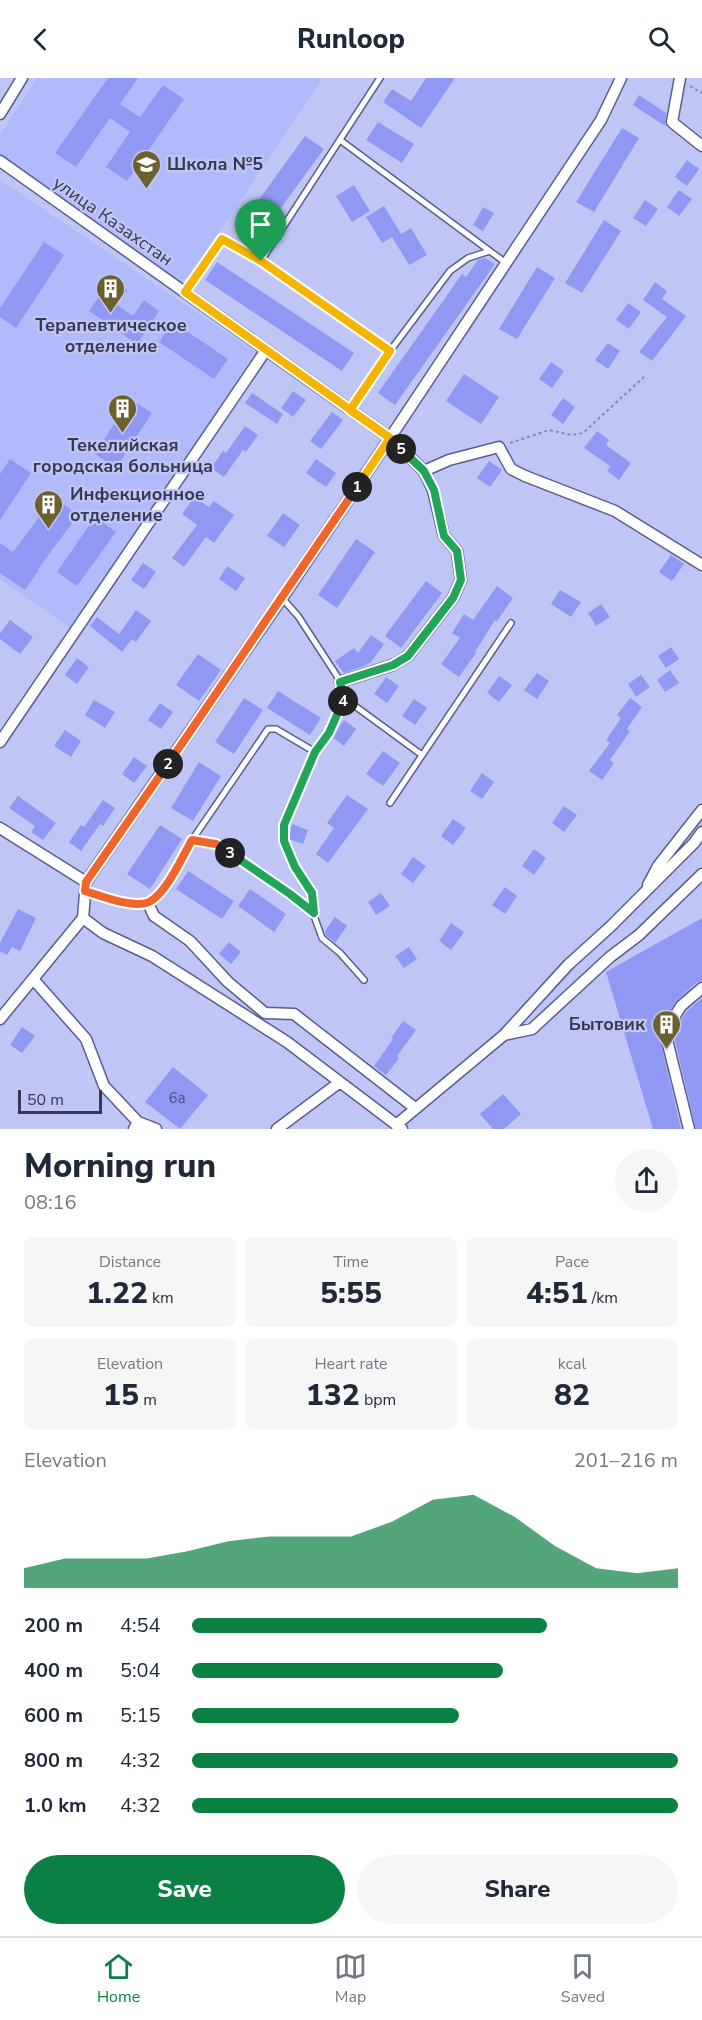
<!DOCTYPE html>
<html lang="en">
<head>
<meta charset="utf-8">
<style>
	body { margin:0; font-family:"Nunito Sans",sans-serif; background:#f6f6f7; color:#1f2937; height:100vh; display:flex; flex-direction:column; font-size:22px; white-space:nowrap }
	* { box-sizing:border-box; margin:0 }
	p { font-size:20px; color:#747a83 }
	.icon { flex:none; width:33px; height:33px; fill:none; stroke:currentColor; stroke-width:2; stroke-linecap:round; stroke-linejoin:round }
	.map { position:relative; height:1051px; overflow:hidden }
	.details { display:flex; flex-direction:column; background:#fff; flex:1 }
	.details>* { flex:none }
	.scale { position:absolute; left:18px; bottom:15px; width:84px; box-sizing:border-box; padding-left:6px; border:3px solid #363951; border-top:0; font-size:16px; line-height:21px; white-space:nowrap; color:#363951; -webkit-text-stroke:4px #bfc6f6; paint-order:stroke }
	.pin { position:absolute; display:grid; place-items:center; width:51px; height:51px; color:#fff; margin:-62px -26px; border-radius:50% 50% 50% 0; rotate:-45deg; box-shadow:0 0 6px #0007 }
	.pin .icon { rotate:45deg }
	.km { position:absolute; width:30px; height:30px; margin:-15px; border-radius:50%; background:#222; color:#fff; font-size:16px; line-height:30px; text-align:center }
	.round { display:grid; place-items:center; flex:none; width:63px; height:63px; border-radius:32px; background:#f6f6f7 }
	.overview { display:flex; align-items:center; justify-content:space-between; height:102px; padding:0 24px }
	h1 { font-size:33px; font-weight:800; line-height:45px }
	.figures { display:grid; grid-template-columns:repeat(3,1fr); gap:9px; height:102px; padding:6px 24px }
	.figures div { display:grid; align-content:center; border-radius:9px; background:#f6f6f7; text-align:center }
	.figures b { font-size:30px; font-weight:800 }
	.figures small { font-size:16px; font-weight:400 }
	.figures p { font-size:16px }
	.chart { height:168px; padding:12px 24px }
	.chart p { display:flex; justify-content:space-between }
	.chart svg { width:100%; height:108px; margin-top:6px; fill:#0b8043; opacity:.7 }
	.button { display:flex; gap:12px; margin-top:auto; padding:12px 24px }
	.button a { flex:1; height:69px; border-radius:36px; background:#0b8043; color:#fff; font-size:24px; font-weight:800; line-height:69px; text-align:center }
	.button a+a { background:#f6f6f7; color:#1f2937 }
	ul { padding:0 24px; list-style:none; font-size:20px }
	li { display:grid; grid-template-columns:96px 72px 1fr; align-items:center; height:45px }
	li i { height:15px; border-radius:8px; background:#0b8043 }
	header { display:flex; justify-content:space-between; align-items:center; height:78px; padding:0 24px; background:#fff; font-size:27px; font-weight:800 }
	.menu { display:flex; justify-content:space-around; align-items:center; height:84px; border-top:2px solid #e0e1e3; background:#fff; font-size:16px; color:#747a83 }
	.menu a { display:grid; justify-items:center; gap:3px }
	.menu .active { color:#0b8043 }
	.map>svg:first-child { display:block }
	.built { fill:#b1bbfc }
	.building { fill:#8f99f4 }
	.lines { fill:none; stroke-linecap:round; stroke-linejoin:round }
	.service-casing { stroke:#575d91; stroke-width:8 }
	.minor-casing { stroke:#575d91; stroke-width:13 }
	.path { stroke:#858ab0; stroke-width:2; stroke-dasharray:3 3; stroke-linecap:butt }
	.service { stroke:#fff; stroke-width:5 }
	.minor { stroke:#fff; stroke-width:10 }
	.split-1-casing { stroke:#fff; stroke-width:12 }
	.split-2-casing { stroke:#fff; stroke-width:12 }
	.split-3-casing { stroke:#fff; stroke-width:12 }
	.split-4-casing { stroke:#fff; stroke-width:12 }
	.split-5-casing { stroke:#fff; stroke-width:12 }
	.split-6-casing { stroke:#fff; stroke-width:12 }
	.split-1 { stroke:#f5b400; stroke-width:8 }
	.split-2 { stroke:#f0652b; stroke-width:8 }
	.split-3 { stroke:#f0652b; stroke-width:8 }
	.split-4 { stroke:#22a559; stroke-width:8 }
	.split-5 { stroke:#22a559; stroke-width:8 }
	.split-6 { stroke:#f5b400; stroke-width:8 }
	.labels { text-anchor:middle; dominant-baseline:central; stroke-width:4.5; stroke-linejoin:round; paint-order:stroke }
	.number-label { font-size:15px; fill:#4c517a }
	.poi-label { font-size:18px; font-weight:bold; fill:#363951; stroke:#bfc6f6; text-anchor:start }
	.street-label { font-size:18px; fill:#363951; stroke:#bfc6f6 }
</style>
</head>
<body>
<header><svg class="icon" aria-label="back" viewBox="0 0 24 24"><path d="M15 5l-7 7 7 7"/></svg>Runloop<svg class="icon" aria-label="search" viewBox="0 0 24 24"><circle cx="10" cy="10" r="6"/><path d="M15 15l6 6"/></svg></header>
<div class="map">
<svg width="702" height="1051" viewBox="0 0 702 1051">
	<rect width="100%" height="100%" fill="#bfc6f6"/>
	<path class="built" d="M37,0h286l-135,200 -15,2 -165,-115 -8,-11v-19z
		M0,102l260,175 -182,278 -78,-54z"/>
	<path class="building" d="M108,0h30l-18,26 20,13 23,-32 21,14 -57,82 -21,-14 24,-35 -20,-14 -34,49 -21,-14z
		M426,0h29l-34,50 -38,-26 9,-13 19,12z
		M639,17l27,18 -1,13 -32,-21z
		M378,44l36,22 -12,19 -36,-23z
		M622,50l17,10 -45,74 -18,-10z
		M305,58l19,13 -66,90 -18,-13z
		M687,82l12,9 -12,17 -12,-9z
		M354,107l16,26 -18,11 -16,-26z
		M679,112l13,9 -13,17 -12,-9z
		M645,122l13,9 -12,17 -13,-8z
		M384,128l17,28 10,-6 16,27 -18,10 -17,-28 -10,6 -16,-26z
		M483,129l11,6 -11,18 -10,-6z
		M604,142l17,11 -39,62 -17,-10z
		M44,164l20,13 -48,73 -16,-11v-9z
		M485,180l10,6 -100,141 -17,-12 84,-119 4,3 12,-17z
		M217,184l137,91 -12,18 -137,-91z
		M537,189l18,11 -38,61 -18,-10z
		M111,201l16,11 -10,15 16,11 11,-16 15,11 -22,33 -48,-33z
		M655,204l12,9 -5,8 24,17 -34,45 -13,-9 28,-35 -24,-17z
		M628,225l13,9 -12,17 -13,-9z
		M173,244l55,37 -14,20 -55,-37z
		M608,265l12,8 -12,18 -13,-9z
		M551,284l13,9 -12,17 -13,-9z
		M464,296l35,23 -18,27 -35,-23z
		M293,313l13,9 -13,17 -12,-9z
		M252,315l31,21 -6,10 -32,-21z
		M563,320l12,9 -12,17 -12,-9z
		M130,321l22,14 -36,55 -21,-14z
		M332,334l11,8 -22,29 -11,-8z
		M245,348l13,9 -12,17 -3,-2 -19,27 -13,-9 12,-17 3,2z
		M597,353l12,9 -3,5 25,18 -12,17 -12,-9 3,-5 -26,-18z
		M10,381l21,14 -31,47v-46z
		M316,381l20,14 -10,14 -20,-14z
		M489,383l13,9 -12,17 -13,-9z
		M54,419l24,18 -40,54 1,1 -14,20 -25,-17v-30l13,9z
		M194,419l15,10 5,-6 20,14 -20,28 -8,-6 -22,30 -12,-9 25,-33 -15,-11z
		M283,435l17,12 -16,22 -17,-11z
		M95,439l21,15 -39,54 -20,-14z
		M356,461l19,13 -38,56 -19,-13z
		M671,477l13,9 -12,17 -13,-9z
		M143,485l13,9 -12,17 -13,-9z
		M227,488l18,12 -9,13 -17,-12z
		M426,503l16,12 -41,55 -16,-12z
		M497,508l16,12 -16,23 -2,-1 -20,32 1,1 -17,24 -18,-13 19,-26 -8,-5 12,-19 9,6z
		M560,512l21,12 -10,15 -20,-13z
		M601,526l9,13 -14,9 -8,-13z
		M136,532l15,11 -15,21 -4,-3 -10,13 -32,-26 7,-9 22,17z
		M10,542l23,17 -13,17 -20,-15v-6z
		M371,557l13,9 -13,18 -7,4 -20,7 -9,-12 19,-13 4,5z
		M671,569l8,12 -13,9 -8,-12z
		M198,576l23,16 -22,31 -23,-16z
		M77,580l12,9 -12,17 -12,-9z
		M670,592l9,13 -14,9 -8,-12z
		M537,595l12,8 -12,18 -13,-9z
		M641,597l9,12 -14,10 -8,-13z
		M499,598l13,9 -13,17 -12,-9z
		M386,599l13,9 -12,17 -13,-9z
		M278,613l43,27 -11,17 -43,-27z
		M244,620l19,12 -29,44 -19,-12z
		M630,620l12,9 -15,22 3,2 -20,29 4,3 -12,17 -13,-9 21,-28 -4,-3 15,-22 -4,-3z
		M414,621l13,9 -12,17 -13,-9z
		M94,622l21,12 -10,16 -20,-13z
		M160,625l13,9 -12,17 -13,-9z
		M344,642l12,9 -12,17 -12,-9z
		M65,652l16,11 -10,16 -17,-11z
		M383,673l17,12 -17,23 -17,-12z
		M134,679l13,9 -13,17 -12,-9z
		M199,684l22,14 -28,45 -22,-13z
		M482,695l12,9 -12,17 -12,-8z
		M347,717l21,14 -40,54 -12,-9 18,-26 -7,-5z
		M18,718l38,27 -13,17 -12,-8 4,-6 -26,-18z
		M103,722l12,8 -12,18 -3,-2 -19,27 -12,-9 12,-17 3,2z
		M564,728l13,9 -13,17 -12,-9z
		M453,741l13,9 -13,17 -12,-9z
		M292,746l16,6 -5,14 -14,-5z
		M160,747l22,14 -32,50 -23,-15z
		M534,771l12,9 -12,17 -12,-9z
		M413,779l13,9 -13,17 -12,-9z
		M188,793l46,30 -12,18 -46,-30z
		M505,809l12,9 -12,18 -13,-9z
		M250,811l36,25 -12,18 -36,-26z
		M381,815l9,13 -14,9 -8,-13z
		M18,831l18,9 -16,33 -8,-4 -5,8 -7,-4v-8z
		M335,839l12,9 -12,17 -9,-8 -1,-4z
		M702,840v63l-5,1 -21,19 -18,30 23,98h-28l-47,-157z
		M451,845l13,9 -13,18 -12,-9z
		M229,864l12,10 -10,12 -12,-10z
		M409,869l8,12 -13,9 -9,-12z
		M702,920v131h-6l-23,-96 14,-22z
		M403,943l13,9 -19,26 2,2 -13,17 -12,-9 19,-27 -2,-1z
		M22,949l13,9 -13,17 -12,-8z
		M173,989l35,28 -28,34 -35,-27z
		M503,1016l18,20 -17,15h-11l-13,-15z"/>
	<g class="lines">
		<defs>
			<path id="service" d="M340,62l166,123
				M261,183l119,-183
				M185,214l35,-52h5l36,21 129,90
				M350,332l40,-59 60,-80 18,-13 22,-7
				M282,520l16,18 41,63 5,19 -15,35 -14,19 -31,73v16l11,26 17,26 1,20 9,25 18,15 24,27
				M344,620l78,57
				M390,725l121,-180
				M192,762l24,4 74,50 23,19
				M85,813l26,9 26,4 11,-1 11,-8 33,-55 76,-111h8l39,23"/>
			<path id="minor" d="M621,0l-20,42 -211,318 34,33 25,-11 50,-13 12,22 14,7 90,35 87,54
				M680,0l-8,44 30,24
				M0,36l22,-36
				M0,83l390,277 -108,160 -196,284 -86,-54
				M340,604l53,-17 15,-9 45,-58 8,-18 -4,-29 -13,-15 -11,-46 -9,-19
				M0,664l266,-392
				M648,807l10,-19 44,-56
				M148,825l6,13 36,25 38,41 37,31 29,1 121,94
				M83,840l20,15 49,23 135,86 115,87
				M33,901l53,60 18,47 34,36 -4,7
				M0,941l83,-101 3,-36
				M504,957l28,-6 78,-72 29,-22 63,-61
				M138,1044l18,7
				M396,1047l108,-90 64,-70 42,-38 84,-84 8,-11
				M277,1051l63,-47
				M689,1051l-24,-97 16,-26 21,-18"/>
		</defs>
		<use href="#service" class="service-casing"/>
		<use href="#minor" class="minor-casing"/>
		<path class="path" d="M690,8l12,7
			M510,365l39,-13 22,5 12,-2 63,-58"/>
		<use href="#service" class="service"/>
		<use href="#minor" class="minor"/>
	</g>
	<g class="lines">
		<defs>
			<path id="split-1" d="M261,183l129,90 -40,59 40,28 -33,49"/>
			<path id="split-2" d="M168,686l189,-277"/>
			<path id="split-3" d="M168,686l-82,118 -1,9c16,5 49,18 64,11 17,-8 33,-45 43,-62l24,4 14,9"/>
			<path id="split-4" d="M230,775l60,41 24,19 -2,-20 -17,-26 -11,-26v-16l31,-73 14,-19 14,-32"/>
			<path id="split-5" d="M343,623l1,-3 -4,-16 53,-17 15,-9 45,-58 8,-18 -4,-29 -13,-15 -10,-46 -10,-19 -23,-22"/>
			<path id="split-6" d="M261,183l-39,-22 -37,53 205,146 11,11"/>
		</defs>
		<use href="#split-1" class="split-1-casing"/>
		<use href="#split-2" class="split-2-casing"/>
		<use href="#split-3" class="split-3-casing"/>
		<use href="#split-4" class="split-4-casing"/>
		<use href="#split-5" class="split-5-casing"/>
		<use href="#split-6" class="split-6-casing"/>
		<use href="#split-1" class="split-1"/>
		<use href="#split-2" class="split-2"/>
		<use href="#split-3" class="split-3"/>
		<use href="#split-4" class="split-4"/>
		<use href="#split-5" class="split-5"/>
		<use href="#split-6" class="split-6"/>
	</g>
	<defs>
		<symbol id="school-pin" viewBox="-11 -11 22 30"><path d="M0 17L-7.5 6A9.5 9.5 0 1 1 7.5 6Z" fill="#6c612e" stroke="#bfc6f6"/><path d="M0-5L7-2L0 1L-7-2ZM-4 1L0 2.5L4 1V4Q0 6-4 4Z" fill="#fff"/></symbol>
		<symbol id="building-pin" viewBox="-11 -11 22 30"><path d="M0 17L-7.5 6A9.5 9.5 0 1 1 7.5 6Z" fill="#6c612e" stroke="#bfc6f6"/><path d="M-4-6H4V6H1V3H-1V6H-4ZM-2.5-4.3h1.7v1.8h-1.7ZM.8-4.3h1.7v1.8H.8ZM-2.5-1h1.7V.8h-1.7ZM.8-1h1.7V.8H.8Z" fill="#fff"/></symbol>
	</defs>
	<g fill-rule="evenodd">
		<use href="#school-pin" x="130" y="70" width="33" height="45"/>
		<use href="#building-pin" x="94" y="194" width="33" height="45"/>
		<use href="#building-pin" x="106" y="314" width="33" height="45"/>
		<use href="#building-pin" x="32" y="410" width="33" height="45"/>
		<use href="#building-pin" x="650" y="930" width="33" height="45"/>
	</g>
	<g class="labels">
		<g class="number-label">
			<text x="177" y="1020">6а</text>
		</g>
		<g class="poi-label">
			<text x="167" y="86">Школа №5</text>
			<text x="111" y="247" text-anchor="middle">Терапевтическое<tspan x="111" dy="21">отделение</tspan></text>
			<text x="123" y="367" text-anchor="middle">Текелийская<tspan x="123" dy="21">городская больница</tspan></text>
			<text x="70" y="416">Инфекционное<tspan x="70" dy="21">отделение</tspan></text>
			<text x="645" y="946" text-anchor="end">Бытовик</text>
		</g>
		<g class="street-label">
			<text transform="translate(113 143) rotate(35)">улица Казахстан</text>
		</g>
	</g>
</svg>
<div class="scale">50 m</div>
<div class="pin" style="left:261px;top:183px;background:#1e9e55"><svg class="icon" aria-label="arrive" viewBox="0 0 24 24"><path d="M6 21V4h12l-3 4 3 4H6"/></svg></div>
<b class="km" style="left:357px;top:409px">1</b>
<b class="km" style="left:168px;top:686px">2</b>
<b class="km" style="left:230px;top:775px">3</b>
<b class="km" style="left:343px;top:623px">4</b>
<b class="km" style="left:401px;top:371px">5</b>
</div>
<section class="details">
<div class="overview"><div><h1>Morning run</h1><p>08:16</p></div><a class="round"><svg class="icon" aria-label="share" viewBox="0 0 24 24"><path d="M12 15V3M7 8l5-5 5 5M5 13v7h14v-7"/></svg></a></div>
<div class="figures">
<div><p>Distance</p><b>1.22<small> km</small></b></div>
<div><p>Time</p><b>5:55</b></div>
<div><p>Pace</p><b>4:51<small> /km</small></b></div>
</div>
<div class="figures">
<div><p>Elevation</p><b>15<small> m</small></b></div>
<div><p>Heart rate</p><b>132<small> bpm</small></b></div>
<div><p>kcal</p><b>82</b></div>
</div>
<div class="chart"><p><span>Elevation</span>201–216 m</p>
<svg viewBox="0 0 160 44" preserveAspectRatio="none"><path d="M0 44V36L10 32L20 32L30 32L40 29L50 25L60 23L70 23L80 23L90 17L100 8L110 6L120 15L130 27L140 36L150 38L160 36V44z"/></svg>
</div>
<ul>
<li><b>200 m</b>4:54<i style="width:73%"></i></li>
<li><b>400 m</b>5:04<i style="width:64%"></i></li>
<li><b>600 m</b>5:15<i style="width:55%"></i></li>
<li><b>800 m</b>4:32<i style="width:100%"></i></li>
<li><b>1.0 km</b>4:32<i style="width:100%"></i></li>
</ul>
<div class="button"><a>Save</a><a>Share</a></div>
</section>
<nav class="menu">
<a class="active"><svg class="icon" aria-label="home" viewBox="0 0 24 24"><path d="M3 11l9-7 9 7M6 9v11h12V9"/></svg>Home</a>
<a><svg class="icon" aria-label="map" viewBox="0 0 24 24"><path d="M3 6l6-2 6 2 6-2v14l-6 2-6-2-6 2zM9 4v14M15 6v14"/></svg>Map</a>
<a><svg class="icon" aria-label="saved" viewBox="0 0 24 24"><path d="M7 4h10v16l-5-4-5 4z"/></svg>Saved</a>
</nav>
</body>
</html>
